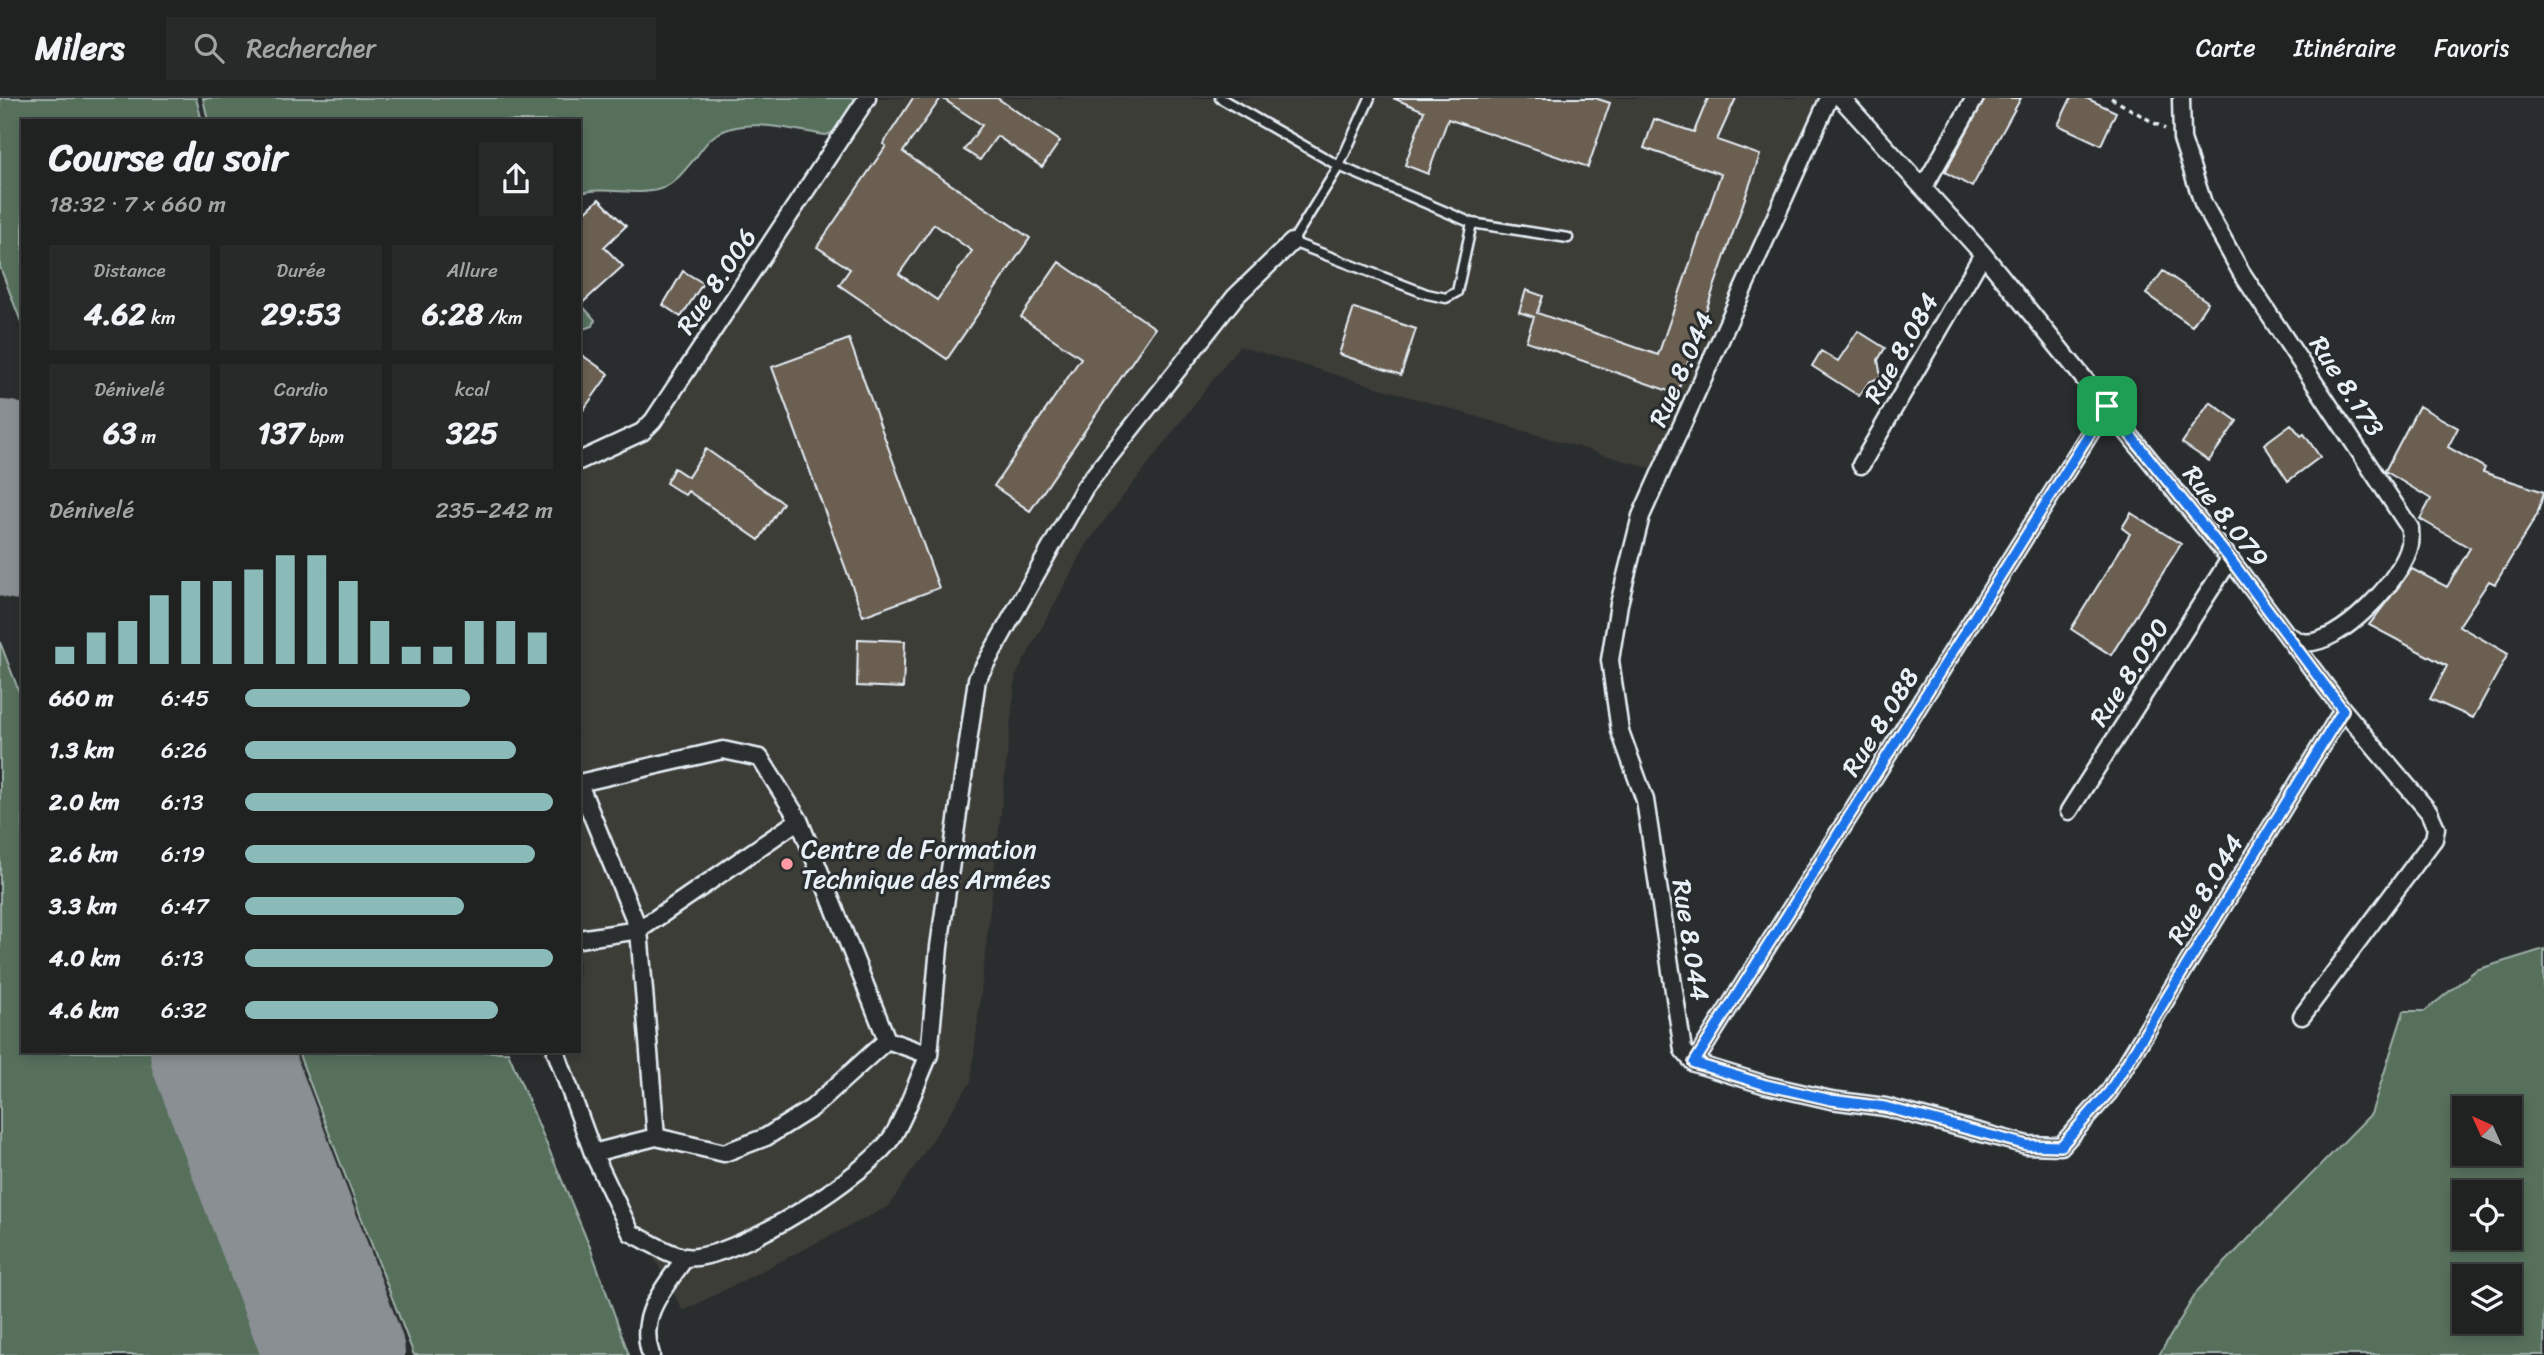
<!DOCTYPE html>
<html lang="fr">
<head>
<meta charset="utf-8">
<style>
	body { margin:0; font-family:Sriracha,sans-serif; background:#282a2a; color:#f1f3f6; height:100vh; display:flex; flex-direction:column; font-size:26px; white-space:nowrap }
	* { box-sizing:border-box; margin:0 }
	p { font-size:23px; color:#a2a4a5 }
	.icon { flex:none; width:38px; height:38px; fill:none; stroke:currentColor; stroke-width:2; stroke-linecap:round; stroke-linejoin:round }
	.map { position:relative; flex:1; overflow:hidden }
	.drawer { position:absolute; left:21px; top:21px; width:560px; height:934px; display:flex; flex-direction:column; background:#202222; border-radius:0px; box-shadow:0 4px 10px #0003,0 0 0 2px #3d3f40 }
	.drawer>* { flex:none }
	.needle { width:46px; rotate:315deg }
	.fabs { position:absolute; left:2452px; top:998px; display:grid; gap:14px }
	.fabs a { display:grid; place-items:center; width:70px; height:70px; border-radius:0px; background:#202222; box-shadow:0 4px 10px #0003,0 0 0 2px #3d3f40; font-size:35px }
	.pin { position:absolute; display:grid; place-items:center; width:60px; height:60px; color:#fff; margin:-30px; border-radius:14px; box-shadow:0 4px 10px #0006 }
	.round { display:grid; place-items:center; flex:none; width:74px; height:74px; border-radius:0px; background:#282a2a }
	.head { display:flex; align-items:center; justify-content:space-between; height:119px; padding:0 28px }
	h1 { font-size:38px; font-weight:700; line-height:52px }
	.metrics { display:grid; grid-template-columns:repeat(3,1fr); gap:10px; height:119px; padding:7px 28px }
	.metrics div { display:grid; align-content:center; border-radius:0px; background:#282a2a; text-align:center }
	.metrics b { font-size:30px; font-weight:700 }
	.metrics small { font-size:19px; font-weight:400 }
	.metrics p { font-size:19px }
	.chart { height:196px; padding:14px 28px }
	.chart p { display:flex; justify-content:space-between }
	.chart svg { width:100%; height:126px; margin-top:7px; stroke:#8bbbb9; stroke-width:6 }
	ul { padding:0 28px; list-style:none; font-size:23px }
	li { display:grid; grid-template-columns:112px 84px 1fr; align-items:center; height:52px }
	li i { height:18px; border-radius:9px; background:#8bbbb9 }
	header { display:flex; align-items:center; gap:42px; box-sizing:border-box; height:98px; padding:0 35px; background:#202222; border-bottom:2px solid #3d3f40 }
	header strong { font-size:33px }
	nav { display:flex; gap:38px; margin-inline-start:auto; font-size:24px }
	.search { width:490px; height:63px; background:#282a2a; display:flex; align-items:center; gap:18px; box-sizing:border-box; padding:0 24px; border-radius:0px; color:#a2a4a5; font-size:26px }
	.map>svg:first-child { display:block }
	.built { fill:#3d3c38 }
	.green { fill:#566f5c; stroke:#9fb0aa; stroke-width:2; fill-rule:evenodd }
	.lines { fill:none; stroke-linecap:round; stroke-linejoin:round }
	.runway { stroke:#898f93; stroke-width:140 }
	.building { fill:#6a5e51; stroke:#e8f1f8; stroke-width:2; fill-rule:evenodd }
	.lane-casing { stroke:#e8f1f8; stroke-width:13 }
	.street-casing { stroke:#e8f1f8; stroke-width:21 }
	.path { stroke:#e8f1f8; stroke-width:3.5; stroke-dasharray:5 5; stroke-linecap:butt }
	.lane { stroke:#2a2d2e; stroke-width:8 }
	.street { stroke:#2a2d2e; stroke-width:16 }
	.route-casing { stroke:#fff; stroke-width:14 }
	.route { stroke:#1a73e8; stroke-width:9 }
	.poi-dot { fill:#ff9aa2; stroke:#2a2d2e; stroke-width:2.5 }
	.labels { text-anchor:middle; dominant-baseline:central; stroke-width:6; stroke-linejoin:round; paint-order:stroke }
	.street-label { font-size:26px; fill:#e8f1f8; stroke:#2a2d2e }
	.poi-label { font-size:26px; fill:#e8f1f8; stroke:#2a2d2e; text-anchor:start }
</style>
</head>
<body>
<header>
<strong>Milers</strong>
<div class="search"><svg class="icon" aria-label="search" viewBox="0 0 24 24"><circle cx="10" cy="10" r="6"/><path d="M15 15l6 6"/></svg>Rechercher</div>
<nav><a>Carte</a><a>Itinéraire</a><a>Favoris</a></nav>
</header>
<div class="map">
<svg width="2544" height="1257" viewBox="0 0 2544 1257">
	<rect width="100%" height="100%" fill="#2a2d2e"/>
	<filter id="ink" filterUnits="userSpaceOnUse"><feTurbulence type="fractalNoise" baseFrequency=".0143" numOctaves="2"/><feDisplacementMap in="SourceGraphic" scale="14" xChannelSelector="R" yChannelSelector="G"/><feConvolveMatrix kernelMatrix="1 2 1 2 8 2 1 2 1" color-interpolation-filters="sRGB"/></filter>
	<g filter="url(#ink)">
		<path class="built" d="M873,0h946l-160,373 -420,-125 -151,196 -72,133 -45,406 -82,125 -206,105 -141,-259h37v-584l68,-32z"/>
		<path class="green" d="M0,0h196l6,23h-179v206l-23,-60z
			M203,0h657c-9,15 -16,32 -34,37 -34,-5 -82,-20 -112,1 -7,5 -13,14 -18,21 -10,11 -21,28 -36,32 -26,8 -56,-4 -81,5v-73h-371z
			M579,204l16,18 -2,6 -14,4z
			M0,544l23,60v350h132l115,303h-270z
			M2544,851v406h-385l39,-65 173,-176 33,-103h21l51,-41zM2464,1010h46v45h-46zM2464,1094h46v45h-46zM2464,1178h46v45h-46z
			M298,954h210l82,195 39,108h-215z"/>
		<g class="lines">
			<path class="runway" d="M0,372l23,60
				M220,954l115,303"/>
		</g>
		<path class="building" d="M913,0h28l-38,54 127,86 -83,121 -108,-74 11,-16 -33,-22 69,-101 -3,-2zM934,126l38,27 -35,49 -38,-26z
			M942,0h55l63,43 -18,26 -45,-31 -17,24 -16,-10 18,-25z
			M1393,0h202l15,5 -22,64 -140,-48 -20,55 -23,-9 19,-54z
			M1708,0h28l-19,42 43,15 -83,239 -151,-53 8,-24 -15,-5 7,-22 17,6 -6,17 121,42 63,-181 -77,-26 10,-29 40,13z
			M1985,0h36l-49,89 -27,-15z
			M2071,0h15l30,14 -15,33 -43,-20z
			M599,101l27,27 -22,21 19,19 -44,40v-88z
			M1059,164l96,66 -125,183 -36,-25 87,-128 -60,-41z
			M683,173l20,12 -22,34 -18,-12z
			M2163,173l45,31 -16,24 -46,-32z
			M1354,210l62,21 -15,46 -62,-21z
			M1858,233l27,17 -7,12 3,17 -12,5 -10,14 -47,-30 9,-15 17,10z
			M849,241l90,249 -76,28 -91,-249z
			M579,255l30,21 -30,42z
			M2210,304l27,19 -28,40 -27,-18z
			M2419,308l39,22 -10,19 37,21 -2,4 61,20 -7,23 -42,69 -6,-3 -30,45 49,28 -35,64 -43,-19 17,-33 -78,-41 43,-56 35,18 23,-39 -50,-29 11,-20 -46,-28z
			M2291,326l10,12 3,-2 16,23 -32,24 -24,-37z
			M706,351l77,54 -24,37 -71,-49 -3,4 -19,-12 8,-15 14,9z
			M2131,415l50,31 -70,111 -40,-26 59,-95 -8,-6z
			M858,541l47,2 -2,47 -46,-2z"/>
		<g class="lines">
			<defs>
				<path id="lane" d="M1220,0l119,68 133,57 96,15
					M1370,0l-31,68 -47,76 135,52 19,4 11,-6 15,-69"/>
				<path id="street" d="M1829,0l-188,418 -22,88 -9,56 10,71 25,69 38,250 11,13 72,22 65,15 54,7 142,38 34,1 48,-54 234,-382
					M1841,0l142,156 247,305 113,151 86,102 7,16 -2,11 -132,177
					M2181,0l1,41 21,64 38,69 169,256c0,5 1,11 0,16 -5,32 -72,105 -108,98 -5,-1 -10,-5 -15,-7
					M1923,90l52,-90
					M579,363l63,-29 11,-11 214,-323
					M1861,367l122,-211
					M579,686l60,146 17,207 68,16 42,-16 46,-29 75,-68
					M2069,713l161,-252
					M579,841l60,-9 160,-110
					M556,954l37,101 38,80c16,7 37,22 54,24 45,7 187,-84 209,-123 14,-24 23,-53 35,-79l-42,-15 -88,-220 -39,-62 -37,-8 -144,33
					M929,957l10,-108 38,-268 108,-192 150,-190 57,-55
					M1694,965l413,-657
					M593,1055l63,-16
					M651,1257c-14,-40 13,-66 34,-97"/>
			</defs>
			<use href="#lane" class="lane-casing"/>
			<use href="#street" class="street-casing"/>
			<path class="path" d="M2111,0l54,31"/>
			<use href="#lane" class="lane"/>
			<use href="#street" class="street"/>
		</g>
	</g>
	<g class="lines" filter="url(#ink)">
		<defs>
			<path id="route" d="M2107,308l123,153 113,151 -234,382 -48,54 -34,-1 -142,-38 -54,-7 -65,-15 -72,-22z"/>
		</defs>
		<use href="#route" class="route-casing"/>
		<use href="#route" class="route"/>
	</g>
	<circle class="poi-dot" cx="787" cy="766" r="7"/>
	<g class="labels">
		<g class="street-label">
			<text transform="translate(716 183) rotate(-56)">Rue 8.006</text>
			<text transform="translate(1901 250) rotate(-60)">Rue 8.084</text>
			<text transform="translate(1681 271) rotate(-66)">Rue 8.044</text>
			<text transform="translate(2347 288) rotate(57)">Rue 8.173</text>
			<text transform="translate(2226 418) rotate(52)">Rue 8.079</text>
			<text transform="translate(2129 574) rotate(-57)">Rue 8.090</text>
			<text transform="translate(1880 624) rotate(-58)">Rue 8.088</text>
			<text transform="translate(2205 791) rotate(-59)">Rue 8.044</text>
			<text transform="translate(1691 842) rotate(81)">Rue 8.044</text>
		</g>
		<g class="poi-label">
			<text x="801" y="751">Centre de Formation<tspan x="801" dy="30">Technique des Armées</tspan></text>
		</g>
	</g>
</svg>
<div class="fabs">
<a><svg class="needle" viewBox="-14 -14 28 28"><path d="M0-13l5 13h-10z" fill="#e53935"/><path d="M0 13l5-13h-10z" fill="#a2a4a5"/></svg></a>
<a><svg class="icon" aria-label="locate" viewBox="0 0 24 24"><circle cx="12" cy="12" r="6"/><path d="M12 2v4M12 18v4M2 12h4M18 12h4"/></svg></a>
<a><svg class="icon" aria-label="layers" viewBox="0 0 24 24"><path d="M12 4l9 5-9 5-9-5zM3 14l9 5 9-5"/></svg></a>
</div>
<div class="pin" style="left:2107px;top:308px;background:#1e9e55"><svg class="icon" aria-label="arrive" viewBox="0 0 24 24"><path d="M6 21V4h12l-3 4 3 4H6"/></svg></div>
<section class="drawer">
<div class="head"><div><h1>Course du soir</h1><p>18:32 · 7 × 660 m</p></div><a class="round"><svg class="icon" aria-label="share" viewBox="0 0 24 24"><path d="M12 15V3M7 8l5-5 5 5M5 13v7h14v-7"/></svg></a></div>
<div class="metrics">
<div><p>Distance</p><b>4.62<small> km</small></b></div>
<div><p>Durée</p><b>29:53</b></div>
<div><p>Allure</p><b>6:28<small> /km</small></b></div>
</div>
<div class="metrics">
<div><p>Dénivelé</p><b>63<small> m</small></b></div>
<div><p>Cardio</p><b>137<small> bpm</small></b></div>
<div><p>kcal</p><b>325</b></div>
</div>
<div class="chart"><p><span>Dénivelé</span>235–242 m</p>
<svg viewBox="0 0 160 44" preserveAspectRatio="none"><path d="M5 44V38M15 44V33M25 44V29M35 44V20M45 44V15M55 44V15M65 44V11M75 44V6M85 44V6M95 44V15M105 44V29M115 44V38M125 44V38M135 44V29M145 44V29M155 44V33"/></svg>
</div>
<ul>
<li><b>660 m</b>6:45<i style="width:73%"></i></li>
<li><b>1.3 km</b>6:26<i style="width:88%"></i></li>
<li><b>2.0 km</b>6:13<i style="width:100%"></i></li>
<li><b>2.6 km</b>6:19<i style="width:94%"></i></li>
<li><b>3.3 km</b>6:47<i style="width:71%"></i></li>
<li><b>4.0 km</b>6:13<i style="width:100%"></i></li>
<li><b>4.6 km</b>6:32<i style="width:82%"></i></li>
</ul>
</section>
</div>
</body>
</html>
